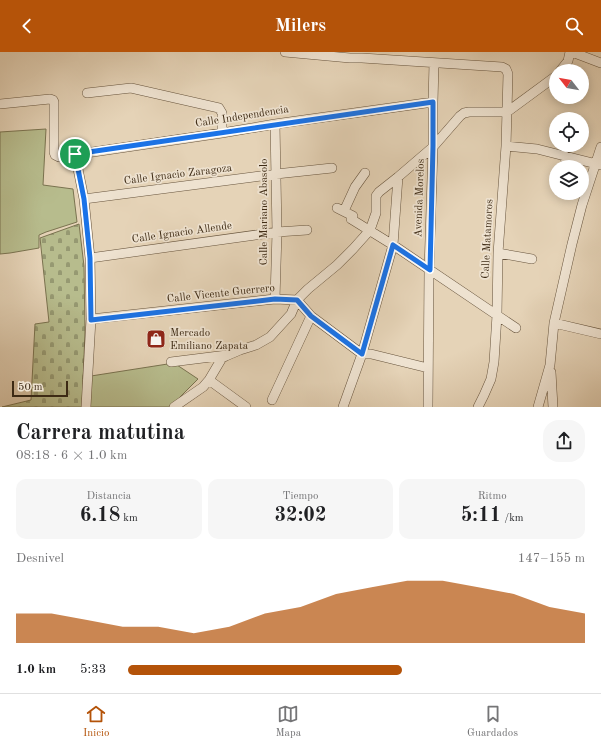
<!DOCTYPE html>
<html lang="es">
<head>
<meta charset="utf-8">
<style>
	body { margin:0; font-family:"Old Standard TT",serif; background:#f6f6f6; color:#202124; height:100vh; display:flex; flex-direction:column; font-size:15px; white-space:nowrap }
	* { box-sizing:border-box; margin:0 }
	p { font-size:13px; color:#757577 }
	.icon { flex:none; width:22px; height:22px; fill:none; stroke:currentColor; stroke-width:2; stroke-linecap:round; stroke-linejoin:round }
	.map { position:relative; height:355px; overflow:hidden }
	.drawer { display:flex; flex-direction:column; background:#fff; flex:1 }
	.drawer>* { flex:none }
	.needle { width:26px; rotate:301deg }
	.fabs { position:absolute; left:549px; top:12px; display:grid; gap:8px }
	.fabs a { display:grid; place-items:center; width:40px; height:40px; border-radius:50%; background:#fff; box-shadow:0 2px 10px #0003; font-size:20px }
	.scale { position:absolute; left:12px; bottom:10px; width:56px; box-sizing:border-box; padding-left:4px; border:2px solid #3d2a14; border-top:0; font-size:11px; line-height:14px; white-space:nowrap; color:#3d2a14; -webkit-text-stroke:3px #eee2d0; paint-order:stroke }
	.pin { position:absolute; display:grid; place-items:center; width:34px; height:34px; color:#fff; margin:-17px; border:2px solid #fff; border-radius:50%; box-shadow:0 1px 4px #0007 }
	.round { display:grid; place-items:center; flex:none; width:42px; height:42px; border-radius:16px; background:#f6f6f6 }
	.summary { display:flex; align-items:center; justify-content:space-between; height:68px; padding:0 16px }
	h1 { font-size:22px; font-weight:700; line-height:30px }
	.stats { display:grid; grid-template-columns:repeat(3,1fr); gap:6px; height:68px; padding:4px 16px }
	.stats div { display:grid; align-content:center; border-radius:10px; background:#f6f6f6; text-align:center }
	.stats b { font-size:20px; font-weight:700 }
	.stats small { font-size:11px; font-weight:400 }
	.stats p { font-size:11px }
	.chart { height:112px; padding:8px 16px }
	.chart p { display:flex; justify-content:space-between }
	.chart svg { width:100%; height:72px; margin-top:4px; fill:#b45309; opacity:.7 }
	ul { padding:0 16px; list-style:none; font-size:13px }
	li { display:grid; grid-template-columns:64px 48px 1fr; align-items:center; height:30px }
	li i { height:10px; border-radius:5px; background:#b45309 }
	header { display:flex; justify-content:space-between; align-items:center; height:52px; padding:0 16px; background:#b45309; color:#fff; font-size:18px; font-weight:700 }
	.menu { display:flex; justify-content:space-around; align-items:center; height:56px; border-top:1px solid #e0e0e0; background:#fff; font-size:11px; color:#757577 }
	.menu a { display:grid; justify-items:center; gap:2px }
	.menu .active { color:#b45309 }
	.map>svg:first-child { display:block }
	.cemetery { fill:url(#cemetery-stones); stroke:#7a7350 }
	.green { fill:#b7bc8d; stroke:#7a7350 }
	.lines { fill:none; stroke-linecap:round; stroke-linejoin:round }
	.minor-casing { stroke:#67543d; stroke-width:10 }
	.minor { stroke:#eee2d0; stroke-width:9 }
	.route-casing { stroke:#fff; stroke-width:8 }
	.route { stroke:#1a73e8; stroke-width:5 }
	.labels { text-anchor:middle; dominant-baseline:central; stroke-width:3.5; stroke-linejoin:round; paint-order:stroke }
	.street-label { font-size:11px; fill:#3d2a14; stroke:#eee2d0 }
	.poi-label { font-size:11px; fill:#3d2a14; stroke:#eee2d0; text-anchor:start }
</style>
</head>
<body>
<header><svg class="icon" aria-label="back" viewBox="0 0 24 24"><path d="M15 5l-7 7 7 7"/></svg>Milers<svg class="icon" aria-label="search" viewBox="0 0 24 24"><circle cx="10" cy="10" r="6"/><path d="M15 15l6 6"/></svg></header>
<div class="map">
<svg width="601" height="355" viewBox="0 0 601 355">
	<defs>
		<pattern id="cemetery-stones" width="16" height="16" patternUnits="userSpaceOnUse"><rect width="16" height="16" fill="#b7bc8d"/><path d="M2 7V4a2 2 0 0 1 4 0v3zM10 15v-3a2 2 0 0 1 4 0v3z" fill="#969972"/></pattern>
	</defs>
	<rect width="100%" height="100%" fill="#e5d3b7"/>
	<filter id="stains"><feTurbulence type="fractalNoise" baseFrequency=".005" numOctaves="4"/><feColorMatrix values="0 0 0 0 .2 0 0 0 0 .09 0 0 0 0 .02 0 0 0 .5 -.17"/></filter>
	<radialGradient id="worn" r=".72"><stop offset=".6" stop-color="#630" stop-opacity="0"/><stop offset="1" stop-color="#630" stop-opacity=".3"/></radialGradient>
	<path class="cemetery" d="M79,172l5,42 1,65 -3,76h-80l29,-7 4,-76 14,-2 -9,-84z"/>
	<path class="green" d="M46,77l-3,56 30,4 4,33 -31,10 -7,3v13l-29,5 -10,1v-122z
		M174,311l24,16 -28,28h-81l2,-31z"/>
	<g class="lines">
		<defs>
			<path id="minor" d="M285,0l65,6h12l140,9 4,2 2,5 -2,72 -8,107 -1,62 -3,47 -3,17 -7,16 -6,12
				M572,0l29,11
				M560,19l8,-10 2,-9
				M87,41l44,-5 88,20 3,5v20
				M0,52l50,-5 3,1 1,2v50l1,3 4,2 163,-24 53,-9 158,-22
				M275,72l2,108 -2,67
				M506,94l31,3 63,16
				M75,102l9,45 6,59 1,61 -5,88
				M564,103l4,12
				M84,147l192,-25 56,-6
				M337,156l16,8 -2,3 42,26 123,83
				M344,159l11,-24 10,-14
				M498,201l34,6
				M90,206l187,-26 30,-2
				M91,267l184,-20 22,1 14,16 51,38h9l57,14
				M554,271l47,11
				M171,310l56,-7
				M551,320l2,35
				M209,328l37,27
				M272,348l39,-84
				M174,355l29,-20 6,-7 13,-22 4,-2 14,-6 16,-5 14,-8 21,-23 6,-14 11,-11 29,-24 16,-16 17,-19 6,-17v-17l3,-4 19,-15 35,-30 27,-31 4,-3 5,-1h38l49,-36
				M343,355l19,-53 31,-109 5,-68
				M428,355l1,-137 4,-123v-45l1,-39
				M538,355l12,-42 4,-42 18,-79 10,-39 19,-58"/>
		</defs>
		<use href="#minor" class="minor-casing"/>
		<use href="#minor" class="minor"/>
	</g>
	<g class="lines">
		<defs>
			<path id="route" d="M433,50v44l-3,124 -37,-25 -31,109 -51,-38 -14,-16 -22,-1 -184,21 -1,-62 -6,-59 -9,-45c119,-17 238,-35 358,-52z"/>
		</defs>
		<use href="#route" class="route-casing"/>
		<use href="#route" class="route"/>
	</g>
	<defs>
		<symbol id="shop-square" viewBox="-11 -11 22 22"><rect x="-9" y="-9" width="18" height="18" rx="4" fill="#8f2418" stroke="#eee2d0"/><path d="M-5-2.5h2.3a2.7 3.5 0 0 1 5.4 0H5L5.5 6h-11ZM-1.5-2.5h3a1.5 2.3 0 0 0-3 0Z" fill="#fff"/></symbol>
	</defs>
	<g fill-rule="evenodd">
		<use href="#shop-square" x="145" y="276" width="22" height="22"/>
	</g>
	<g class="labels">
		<g class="street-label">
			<text transform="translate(242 65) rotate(-9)">Calle Independencia</text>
			<text transform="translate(178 123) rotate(-7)">Calle Ignacio Zaragoza</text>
			<text transform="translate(420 146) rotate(-88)">Avenida Morelos</text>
			<text transform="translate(264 160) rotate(-90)">Calle Mariano Abasolo</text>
			<text transform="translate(182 181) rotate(-8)">Calle Ignacio Allende</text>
			<text transform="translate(488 187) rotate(-87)">Calle Matamoros</text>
			<text transform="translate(221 242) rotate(-6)">Calle Vicente Guerrero</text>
		</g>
		<g class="poi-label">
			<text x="170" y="281">Mercado<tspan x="170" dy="13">Emiliano Zapata</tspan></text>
		</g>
	</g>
	<rect width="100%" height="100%" filter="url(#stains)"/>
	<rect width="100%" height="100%" fill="url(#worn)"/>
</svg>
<div class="fabs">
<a><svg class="needle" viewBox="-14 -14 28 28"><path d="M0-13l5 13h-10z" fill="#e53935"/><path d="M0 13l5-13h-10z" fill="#757577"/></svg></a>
<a><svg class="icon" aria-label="locate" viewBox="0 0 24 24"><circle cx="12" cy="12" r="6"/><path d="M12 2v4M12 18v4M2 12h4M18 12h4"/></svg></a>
<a><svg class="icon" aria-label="layers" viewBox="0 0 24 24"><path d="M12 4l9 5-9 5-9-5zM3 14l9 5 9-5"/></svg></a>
</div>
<div class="scale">50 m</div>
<div class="pin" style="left:75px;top:102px;background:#1e9e55"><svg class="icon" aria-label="arrive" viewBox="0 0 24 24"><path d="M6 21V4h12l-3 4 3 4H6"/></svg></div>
</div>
<section class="drawer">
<div class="summary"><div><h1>Carrera matutina</h1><p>08:18 · 6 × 1.0 km</p></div><a class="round"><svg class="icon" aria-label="share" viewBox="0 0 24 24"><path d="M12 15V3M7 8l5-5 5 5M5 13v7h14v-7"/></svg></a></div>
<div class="stats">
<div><p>Distancia</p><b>6.18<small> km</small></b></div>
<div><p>Tiempo</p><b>32:02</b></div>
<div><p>Ritmo</p><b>5:11<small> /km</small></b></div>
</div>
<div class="chart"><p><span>Desnivel</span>147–155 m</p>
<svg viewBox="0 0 160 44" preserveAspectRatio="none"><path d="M0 44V26L10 26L20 30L30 34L40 34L50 38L60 34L70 26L80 22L90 14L100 10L110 6L120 6L130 10L140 14L150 22L160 26V44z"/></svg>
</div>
<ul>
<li><b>1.0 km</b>5:33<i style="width:60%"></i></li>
</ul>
</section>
<nav class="menu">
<a class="active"><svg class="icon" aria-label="home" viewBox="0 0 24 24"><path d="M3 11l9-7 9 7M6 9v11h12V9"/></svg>Inicio</a>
<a><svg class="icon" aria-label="map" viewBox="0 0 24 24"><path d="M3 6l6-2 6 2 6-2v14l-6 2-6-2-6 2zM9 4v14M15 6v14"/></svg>Mapa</a>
<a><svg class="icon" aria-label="saved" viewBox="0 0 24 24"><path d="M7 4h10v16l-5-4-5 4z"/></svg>Guardados</a>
</nav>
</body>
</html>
